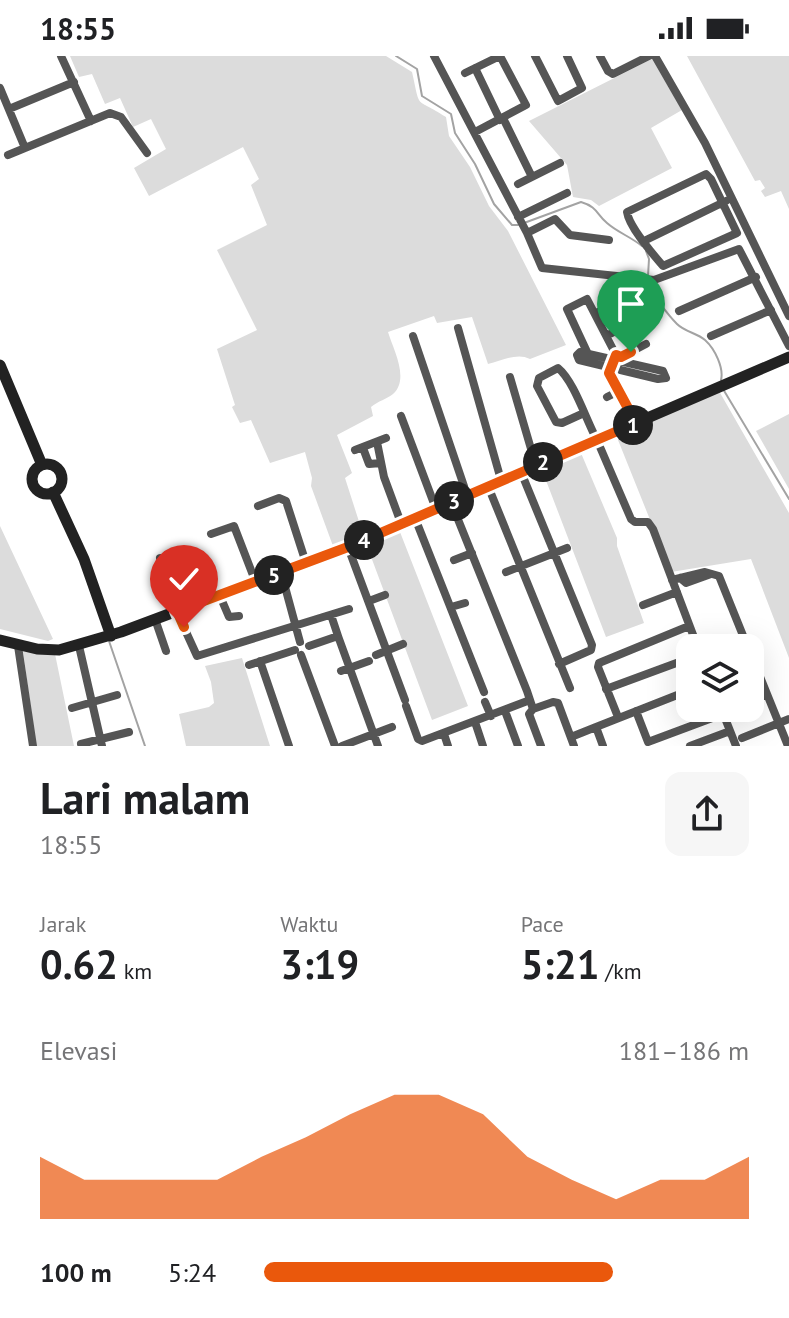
<!DOCTYPE html>
<html lang="id">
<head>
<meta charset="utf-8">
<style>
	body { margin:0; font-family:"PT Sans",sans-serif; background:#f6f6f6; color:#202124; height:100vh; display:flex; flex-direction:column; font-size:30px; white-space:nowrap }
	* { box-sizing:border-box; margin:0 }
	p { font-size:26px; color:#757577 }
	.icon { flex:none; width:44px; height:44px; fill:none; stroke:currentColor; stroke-width:2; stroke-linecap:round; stroke-linejoin:round }
	.map { position:relative; height:690px; overflow:hidden }
	.drawer { display:flex; flex-direction:column; background:#fff; flex:1 }
	.drawer>* { flex:none }
	.buttons { position:absolute; left:676px; top:578px; display:grid; gap:16px }
	.buttons a { display:grid; place-items:center; width:88px; height:88px; border-radius:16px; background:#fff; box-shadow:0 8px 32px #0002; font-size:40px }
	.pin { position:absolute; display:grid; place-items:center; width:68px; height:68px; color:#fff; margin:-82px -34px; border-radius:50% 50% 50% 0; rotate:-45deg; box-shadow:0 0 8px #0007 }
	.pin .icon { rotate:45deg }
	.km { position:absolute; width:40px; height:40px; margin:-20px; border-radius:50%; background:#222; color:#fff; font-size:22px; line-height:40px; text-align:center }
	.round { display:grid; place-items:center; flex:none; width:84px; height:84px; border-radius:16px; background:#f6f6f6 }
	.headline { display:flex; align-items:center; justify-content:space-between; height:136px; padding:0 40px }
	h1 { font-size:44px; font-weight:600; line-height:60px }
	.stats { display:grid; grid-template-columns:repeat(3,1fr); gap:12px; height:136px; padding:8px 40px }
	.stats div { display:grid; align-content:center }
	.stats b { font-size:40px; font-weight:600 }
	.stats small { font-size:22px; font-weight:400 }
	.stats p { font-size:22px }
	.chart { height:224px; padding:16px 40px }
	.chart p { display:flex; justify-content:space-between }
	.chart svg { width:100%; height:144px; margin-top:8px; fill:#ea580c; opacity:.7 }
	ul { padding:0 40px; list-style:none; font-size:26px }
	li { display:grid; grid-template-columns:128px 96px 1fr; align-items:center; height:60px }
	li i { height:20px; border-radius:10px; background:#ea580c }
	.status { display:flex; justify-content:space-between; align-items:center; height:56px; padding:0 40px; background:#fff; direction:ltr }
	.status svg { height:22px; fill:currentColor }
	.map>svg:first-child { display:block }
	.green { fill:#dcdcdc }
	.lines { fill:none; stroke-linecap:round; stroke-linejoin:round }
	.stream { stroke:#a3a3a3; stroke-width:2 }
	.street { stroke:#555; stroke-width:8 }
	.secondary { stroke:#222; stroke-width:11 }
	.route-casing { stroke:#fff; stroke-width:16 }
	.route { stroke:#ea580c; stroke-width:10 }
</style>
</head>
<body>
<div class="status"><b>18:55</b><svg viewBox="0 0 49 12"><path d="M0 12V9h3v3zM5 12V6h3v6zM10 12V3h3v9zM15 12V0h3v12zM26 1h20v11H26zM47 4h2v5h-2z"/></svg></div>
<div class="map">
<svg width="789" height="690" viewBox="0 0 789 690">
	<rect width="100%" height="100%" fill="#fff"/>
	<path class="green" d="M70,0h316l26,16c9,40 2,24 34,45l3,19 21,31 19,39 19,25 58,114 -36,14c-13,-7 -28,2 -42,5l-16,-47 -35,6 -3,-7 -46,16c5,17 22,47 5,62 -6,5 -15,7 -22,13l2,9 -36,19 15,38 -7,5 18,56 -30,12 -22,-60 1,-8 -7,-26 -35,11 -19,-43 -11,3 -8,-16 3,-2 -18,-56 40,-19 -40,-80 50,-25 -16,-40 8,-6 -16,-32 -94,49 -15,-28 32,-19 -15,-30 -18,8 -13,-29 -15,6 -13,-30 -13,3z
		M687,0h102v153l-8,-18 -16,6 -4,-6 4,-3 -5,-8 -5,1z
		M652,3l30,51 -31,18 21,40 -73,38 -8,-6 -18,-3 -6,-32 -38,-44z
		M719,335l70,122v145l-38,-99 -80,13 -55,-137z
		M789,358v75l-33,-58z
		M581,397l36,85v8l27,77 -38,14 -64,-167z
		M0,470l53,113 -5,2 -48,-12z
		M400,476l68,174 -36,14 -65,-174z
		M23,595l32,3 19,92h-38z
		M242,602l28,88h-84l-7,-32 30,-7 5,-4 -3,-21 -6,-16z"/>
	<g class="lines">
		<path class="stream" d="M396,0l21,13 5,27 29,18 4,19 20,31 19,40 18,21h6
			M524,167l57,-21c17,5 15,12 26,21 10,9 24,14 35,23
			M646,195l3,8 -1,17
			M648,227c1,8 22,34 29,41 8,8 20,9 28,16 10,9 19,28 16,40
			M723,333l66,110
			M109,585l36,105"/>
		<path class="street" d="M61,0l30,65
			M434,0l93,177 15,35 112,12 85,-31 50,97
			M535,0l23,45 24,-13 -15,-32
			M600,0l8,15 5,3 36,-18
			M655,0l50,87 84,173
			M475,12l25,52
			M465,17l35,-17 26,49 -51,27
			M0,32l25,60
			M9,53l65,-27
			M503,62l29,59
			M8,99l102,-42 11,4 26,36
			M706,118l5,5 26,54 -74,33c-11,-13 -34,-39 -36,-54z
			M518,128l42,-21
			M518,161l49,-24
			M527,177l28,-14 15,16 39,5
			M644,185l82,-40
			M679,255l77,-34
			M596,257l36,-18 5,2 8,19 -37,19
			M458,272l43,152
			M413,280l54,159
			M711,280l60,-26
			M580,296l83,19 3,7 -8,1 -79,-19 -2,-5z
			M588,298l-21,-45 20,-10 29,56 -7,18
			M616,299l5,2 25,-13
			M607,313l29,54
			M510,321l26,89
			M607,341l12,-6
			M584,357l-22,10 -6,-1 -19,-36 2,-8 19,-10c16,13 28,52 39,72l34,79 4,3h13l5,7 45,119
			M401,360l35,93
			M377,386l7,35 17,46
			M363,392l6,16 12,-1
			M355,394l31,-12
			M521,416l71,173 -1,5 -32,14
			M488,430l82,202
			M451,446l76,189 6,18 -4,5 12,32
			M258,450l21,-8 7,3 20,62
			M415,462l69,174
			M211,478l23,-8 22,57
			M348,491l57,153
			M160,502l11,41 26,57 152,-47
			M454,504l18,-7
			M162,508l17,-5
			M281,516l19,70
			M506,516l61,-24
			M680,522l6,5 25,-9
			M672,524l33,-8 14,4 29,72
			M220,540l9,21 10,-1
			M369,545l16,-6
			M643,549l34,-13
			M451,551l14,-4
			M331,559l7,21
			M155,563l11,32
			M18,590l15,100
			M79,590l23,100
			M309,590l29,-10 40,110
			M750,596l38,94
			M301,599l34,91
			M376,599l27,-11
			M260,605l29,85
			M249,609l46,-15
			M341,615l28,-10
			M606,633l84,-31
			M750,644l17,-6
			M485,646l6,14
			M406,650l12,33 4,2 108,-41
			M72,652l45,-13
			M721,652l15,38
			M730,652h1
			M533,653l20,-7 5,1 16,43
			M505,655l13,35
			M636,655l12,31 75,-28
			M618,661l-20,-50 1,-4 90,-37
			M475,666l8,24
			M596,671l94,-37
			M444,678l4,12
			M571,681l25,-10 7,19
			M742,682l47,-19
			M81,688l48,-12
			M342,690l50,-19
			M690,690l40,-15"/>
		<path class="secondary" d="M0,309l42,100
			M32 423a15 15 0 1 1 30 0a15 15 0 1 1-30 0Z
			M53,436l31,67 27,77
			M0,584l37,9 22,1 62,-18 227,-85 441,-190"/>
	</g>
	<g class="lines">
		<defs>
			<path id="route" d="M184,571l-7,-16 171,-64 288,-124 -27,-50 7,-18 5,2 10,-5"/>
		</defs>
		<use href="#route" class="route-casing"/>
		<use href="#route" class="route"/>
	</g>
</svg>
<div class="buttons">
<a><svg class="icon" aria-label="layers" viewBox="0 0 24 24"><path d="M12 4l9 5-9 5-9-5zM3 14l9 5 9-5"/></svg></a>
</div>
<div class="pin" style="left:631px;top:296px;background:#1e9e55"><svg class="icon" aria-label="arrive" viewBox="0 0 24 24"><path d="M6 21V4h12l-3 4 3 4H6"/></svg></div>
<div class="pin" style="left:184px;top:571px;background:#d93025"><svg class="icon" aria-label="check" viewBox="0 0 24 24"><path d="M5 12l5 5 9-10"/></svg></div>
<b class="km" style="left:633px;top:369px">1</b>
<b class="km" style="left:543px;top:406px">2</b>
<b class="km" style="left:454px;top:445px">3</b>
<b class="km" style="left:364px;top:484px">4</b>
<b class="km" style="left:274px;top:519px">5</b>
</div>
<section class="drawer">
<div class="headline"><div><h1>Lari malam</h1><p>18:55</p></div><a class="round"><svg class="icon" aria-label="share" viewBox="0 0 24 24"><path d="M12 15V3M7 8l5-5 5 5M5 13v7h14v-7"/></svg></a></div>
<div class="stats">
<div><p>Jarak</p><b>0.62<small> km</small></b></div>
<div><p>Waktu</p><b>3:19</b></div>
<div><p>Pace</p><b>5:21<small> /km</small></b></div>
</div>
<div class="chart"><p><span>Elevasi</span>181–186 m</p>
<svg viewBox="0 0 160 44" preserveAspectRatio="none"><path d="M0 44V25L10 32L20 32L30 32L40 32L50 25L60 19L70 12L80 6L90 6L100 12L110 25L120 32L130 38L140 32L150 32L160 25V44z"/></svg>
</div>
<ul>
<li><b>100 m</b>5:24<i style="width:72%"></i></li>
</ul>
</section>
</body>
</html>
